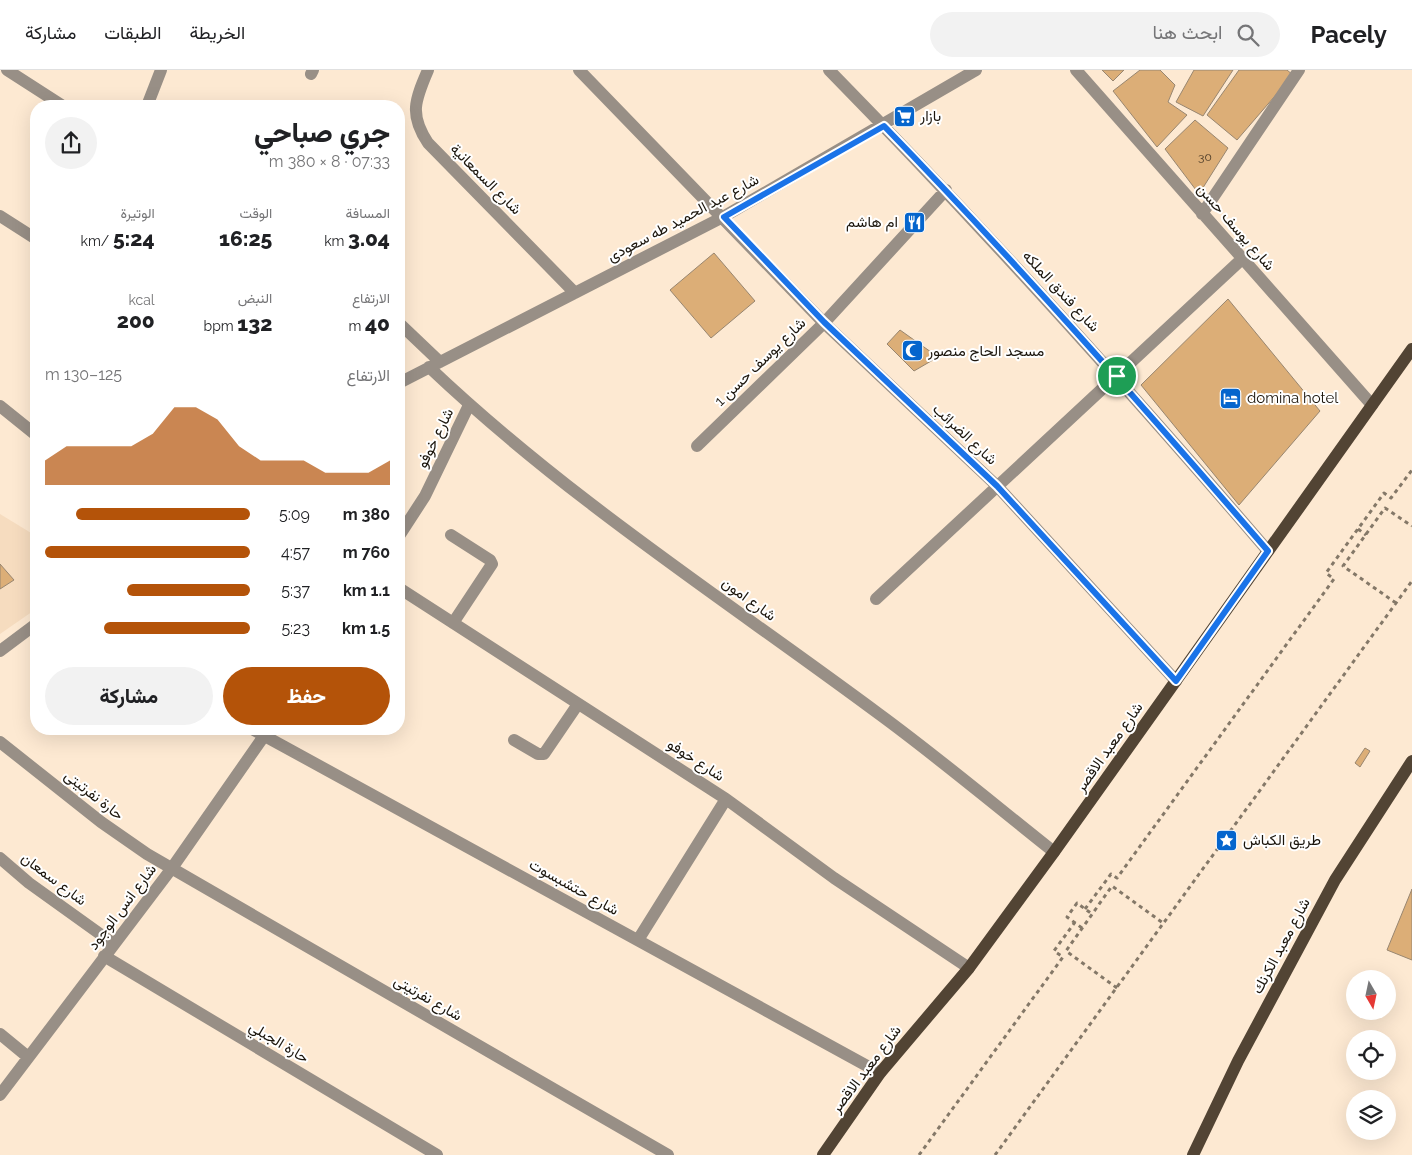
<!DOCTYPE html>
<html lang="ar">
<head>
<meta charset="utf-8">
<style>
	body { margin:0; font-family:Raleway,Vazirmatn,sans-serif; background:#f2f2f2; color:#202124; direction:rtl; height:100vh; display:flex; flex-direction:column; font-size:19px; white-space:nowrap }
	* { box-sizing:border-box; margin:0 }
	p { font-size:16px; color:#757577 }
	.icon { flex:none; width:28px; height:28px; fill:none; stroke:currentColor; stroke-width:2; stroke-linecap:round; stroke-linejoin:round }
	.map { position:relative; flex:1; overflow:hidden; direction:ltr }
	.sheet { position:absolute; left:30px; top:30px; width:375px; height:635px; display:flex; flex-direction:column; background:#fff; border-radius:20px; box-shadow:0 5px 20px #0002; direction:rtl }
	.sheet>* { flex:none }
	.needle { width:32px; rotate:171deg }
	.buttons { position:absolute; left:1346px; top:900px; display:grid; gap:10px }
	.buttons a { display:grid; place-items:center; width:50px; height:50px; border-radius:50%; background:#fff; box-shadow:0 5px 20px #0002; font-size:25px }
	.pin { position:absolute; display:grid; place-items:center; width:42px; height:42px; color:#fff; margin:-21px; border:2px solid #fff; border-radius:50%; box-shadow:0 1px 5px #0007 }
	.round { display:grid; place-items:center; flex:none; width:52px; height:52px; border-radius:26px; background:#f2f2f2 }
	.head { display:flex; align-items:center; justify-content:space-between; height:85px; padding:0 15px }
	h1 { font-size:28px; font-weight:800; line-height:38px }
	.metrics { display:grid; grid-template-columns:repeat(3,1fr); gap:8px; height:85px; padding:5px 15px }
	.metrics div { display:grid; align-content:center }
	.metrics b { font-size:21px; font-weight:800 }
	.metrics small { font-size:14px; font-weight:400 }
	.metrics p { font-size:14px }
	.chart { height:140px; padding:10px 15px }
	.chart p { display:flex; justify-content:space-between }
	.chart svg { width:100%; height:90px; margin-top:5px; fill:#b45309; opacity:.7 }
	.primary-button { display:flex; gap:10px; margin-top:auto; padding:10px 15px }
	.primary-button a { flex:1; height:58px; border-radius:30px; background:#b45309; color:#fff; font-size:20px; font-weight:800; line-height:58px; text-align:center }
	.primary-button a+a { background:#f2f2f2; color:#202124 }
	ul { padding:0 15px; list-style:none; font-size:16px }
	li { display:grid; grid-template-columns:80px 60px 1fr; align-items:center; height:38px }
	li i { height:12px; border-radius:6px; background:#b45309 }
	header { display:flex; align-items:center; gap:30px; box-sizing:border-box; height:70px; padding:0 25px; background:#fff; border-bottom:1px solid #e0e0e0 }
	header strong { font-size:24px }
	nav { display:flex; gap:28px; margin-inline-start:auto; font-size:18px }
	.search { width:350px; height:45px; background:#f2f2f2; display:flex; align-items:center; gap:12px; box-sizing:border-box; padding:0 18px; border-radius:28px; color:#757577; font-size:19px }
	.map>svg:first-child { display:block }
	.built { fill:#f6dcbf }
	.building { fill:#dcae77; stroke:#988670 }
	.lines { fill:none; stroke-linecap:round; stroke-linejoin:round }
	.path { stroke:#847868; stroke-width:3; stroke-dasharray:4 4; stroke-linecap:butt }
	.minor { stroke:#988f86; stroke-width:12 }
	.major { stroke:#524434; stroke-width:12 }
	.route-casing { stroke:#fff; stroke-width:10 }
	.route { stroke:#1a73e8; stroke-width:6 }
	.labels { text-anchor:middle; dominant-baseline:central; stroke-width:4; stroke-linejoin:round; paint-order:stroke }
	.number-label { font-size:12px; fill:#4b3b27 }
	.poi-label { font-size:15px; fill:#1b150c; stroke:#fff; text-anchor:start }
	.street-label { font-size:15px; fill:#1b150c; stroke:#fff }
</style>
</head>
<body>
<header>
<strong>Pacely</strong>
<div class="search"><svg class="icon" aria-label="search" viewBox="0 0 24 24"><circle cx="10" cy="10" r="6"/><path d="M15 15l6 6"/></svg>ابحث هنا</div>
<nav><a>الخريطة</a><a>الطبقات</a><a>مشاركة</a></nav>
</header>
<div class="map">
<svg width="1412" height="1085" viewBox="0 0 1412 1085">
	<rect width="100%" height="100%" fill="#fde9d2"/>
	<path class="built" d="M0,444l36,22v73l-36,25z"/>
	<path class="building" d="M1102,0h22l-11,11z
		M1140,0h20l15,15 -7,17 19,13 -30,32 -44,-56z
		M1194,0h39l-30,46 -27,-14z
		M1239,0h48l6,5 -56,65 -30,-25z
		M1195,50l33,28 -29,46 -34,-45z
		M714,183l41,48 -44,37 -41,-48z
		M1228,229l92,112 -81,94 -98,-120z
		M900,260l38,27 -24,14 -27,-27z
		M0,494l14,16 -14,9z
		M1365,678l5,3 -10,16 -5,-4z
		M1412,819v71l-25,-10z"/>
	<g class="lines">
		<path class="path" d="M1358,459l8,6
			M1396,533l-53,-37 42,-58 27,18
			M1085,839l26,-35 6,4 217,-299 -8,-6 58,-80 7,5 21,-28
			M1082,858l-15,-11 10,-14 15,11
			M1117,918l-51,-37 46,-65 51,37
			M919,1085l144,-198 -9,-6 21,-29
			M995,1085l417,-574"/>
		<path class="minor" d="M7,0l56,36
			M428,0c-13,30 -19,45 0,73l147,150
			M579,0l245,253 173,163 179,195
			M829,0c153,156 297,316 439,481
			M1076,0l296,335
			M311,4l2,-4
			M147,36l14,-36
			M1202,144l97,-144
			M0,146l36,23
			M399,253l41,39
			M429,297c138,131 298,234 450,347 60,44 117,92 175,138
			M399,313l324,-166 253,-147
			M0,336l36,29
			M697,376l127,-123 122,-133
			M451,465l39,25 2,4 -39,59
			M399,466l26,-40 44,-91
			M399,518l327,211 108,79 135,90
			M876,529l366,-340
			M0,581l36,-27
			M252,659l628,344
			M514,670l24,14h6l34,-50
			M0,672l101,80 46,32 521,301
			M0,788l29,25 85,61
			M638,870l88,-141
			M104,886l333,199
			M0,964l28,23
			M0,1025l172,-227 92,-132"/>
		<path class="major" d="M823,1085l57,-82 89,-105 85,-116 358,-503
			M1193,1085l45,-94 97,-181 77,-119"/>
	</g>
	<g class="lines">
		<defs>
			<path id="route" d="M884,56c133,137 259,280 384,425l-92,130 -179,-195 -173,-164 -100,-105z"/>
		</defs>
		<use href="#route" class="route-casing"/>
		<use href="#route" class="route"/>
	</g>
	<defs>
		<symbol id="supermarket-square" viewBox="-11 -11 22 22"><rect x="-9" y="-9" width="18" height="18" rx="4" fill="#0565cd" stroke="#fff"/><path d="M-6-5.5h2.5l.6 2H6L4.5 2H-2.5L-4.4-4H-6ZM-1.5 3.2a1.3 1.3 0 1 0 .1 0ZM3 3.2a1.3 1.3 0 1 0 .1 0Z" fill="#fff"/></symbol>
		<symbol id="restaurant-square" viewBox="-11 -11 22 22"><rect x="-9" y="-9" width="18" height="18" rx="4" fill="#0565cd" stroke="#fff"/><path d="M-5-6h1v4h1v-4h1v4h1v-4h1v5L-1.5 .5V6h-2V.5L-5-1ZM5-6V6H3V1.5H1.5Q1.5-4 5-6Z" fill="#fff"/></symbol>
		<symbol id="mosque-square" viewBox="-11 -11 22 22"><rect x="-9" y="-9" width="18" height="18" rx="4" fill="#0565cd" stroke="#fff"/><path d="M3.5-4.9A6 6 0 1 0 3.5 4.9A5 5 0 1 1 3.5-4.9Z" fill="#fff"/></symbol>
		<symbol id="hotel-square" viewBox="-11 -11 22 22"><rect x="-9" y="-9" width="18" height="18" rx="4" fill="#0565cd" stroke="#fff"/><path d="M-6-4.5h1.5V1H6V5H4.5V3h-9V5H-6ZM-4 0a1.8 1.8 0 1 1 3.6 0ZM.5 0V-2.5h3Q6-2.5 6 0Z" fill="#fff"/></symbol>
		<symbol id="sight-square" viewBox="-11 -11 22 22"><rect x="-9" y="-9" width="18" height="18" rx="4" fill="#0565cd" stroke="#fff"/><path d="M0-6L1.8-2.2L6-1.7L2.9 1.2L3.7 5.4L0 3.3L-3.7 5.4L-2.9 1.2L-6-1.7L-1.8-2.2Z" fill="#fff"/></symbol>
	</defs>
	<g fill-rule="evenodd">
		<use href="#supermarket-square" x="892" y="34" width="25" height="25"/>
		<use href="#restaurant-square" x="902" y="140" width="25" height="25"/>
		<use href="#mosque-square" x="900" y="268" width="25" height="25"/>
		<use href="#hotel-square" x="1218" y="316" width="25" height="25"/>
		<use href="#sight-square" x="1214" y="758" width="25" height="25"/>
	</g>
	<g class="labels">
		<g class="number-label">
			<text x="1205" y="87">30</text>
		</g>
		<g class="poi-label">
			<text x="920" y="46">بازار</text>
			<text x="898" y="152" text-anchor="end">ام هاشم</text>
			<text x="928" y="281">مسجد الحاج منصور</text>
			<text x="1247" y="328">domina hotel</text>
			<text x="1243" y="770">طريق الكباش</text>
		</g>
		<g class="street-label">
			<text transform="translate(486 109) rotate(45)">شارع السمعانية</text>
			<text transform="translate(683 148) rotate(-28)">شارع عبد الحميد طه سعودى</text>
			<text transform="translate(1236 157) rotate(49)">شارع يوسف حسن</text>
			<text transform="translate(1061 221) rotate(47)">شارع فندق الملكه</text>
			<text transform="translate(760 292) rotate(-44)">شارع يوسف حسن 1</text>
			<text transform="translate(965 364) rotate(43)">شارع الضرائب</text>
			<text transform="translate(435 368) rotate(-64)">شارع خوفو</text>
			<text transform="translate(749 529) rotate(36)">شارع امون</text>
			<text transform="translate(1109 677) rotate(-55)">شارع معبد الاقصر</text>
			<text transform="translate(696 690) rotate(33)">شارع خوفو</text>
			<text transform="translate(94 725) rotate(38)">حارة نفرتيتى</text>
			<text transform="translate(54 809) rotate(37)">شارع سمعان</text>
			<text transform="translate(574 817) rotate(29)">شارع حتشبسوت</text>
			<text transform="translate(122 837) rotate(-53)">شارع انس الوجود</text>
			<text transform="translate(1281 876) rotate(-62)">شارع معبد الكرنك</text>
			<text transform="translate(428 928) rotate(30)">شارع نفرتيتى</text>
			<text transform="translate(279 972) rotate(31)">حارة الجبلي</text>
			<text transform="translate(866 999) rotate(-53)">شارع معبد الاقصر</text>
		</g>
	</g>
</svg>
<div class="buttons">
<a><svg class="needle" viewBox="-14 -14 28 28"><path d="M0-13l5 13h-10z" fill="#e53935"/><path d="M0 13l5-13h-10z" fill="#757577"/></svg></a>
<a><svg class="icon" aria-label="locate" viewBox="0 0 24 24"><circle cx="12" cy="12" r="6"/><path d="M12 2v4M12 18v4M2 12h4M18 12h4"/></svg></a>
<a><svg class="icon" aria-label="layers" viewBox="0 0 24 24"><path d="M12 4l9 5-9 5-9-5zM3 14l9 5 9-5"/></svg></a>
</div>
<div class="pin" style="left:1117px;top:306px;background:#1e9e55"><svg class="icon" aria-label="arrive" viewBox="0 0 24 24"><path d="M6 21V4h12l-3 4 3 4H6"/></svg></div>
<section class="sheet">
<div class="head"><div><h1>جري صباحي</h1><p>07:33 · 8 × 380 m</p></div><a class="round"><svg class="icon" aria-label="share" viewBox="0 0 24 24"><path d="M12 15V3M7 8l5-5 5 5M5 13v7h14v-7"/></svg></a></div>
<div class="metrics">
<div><p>المسافة</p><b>3.04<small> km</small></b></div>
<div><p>الوقت</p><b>16:25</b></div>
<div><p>الوتيرة</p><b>5:24<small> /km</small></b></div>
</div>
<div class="metrics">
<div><p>الارتفاع</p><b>40<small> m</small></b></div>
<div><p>النبض</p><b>132<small> bpm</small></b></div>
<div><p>kcal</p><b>200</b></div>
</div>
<div class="chart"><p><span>الارتفاع</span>125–130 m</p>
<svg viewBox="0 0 160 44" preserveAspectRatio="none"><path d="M0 44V32L10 25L20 25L30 25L40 25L50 19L60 6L70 6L80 12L90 25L100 32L110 32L120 32L130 38L140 38L150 38L160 32V44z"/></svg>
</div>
<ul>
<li><b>380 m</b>5:09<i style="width:85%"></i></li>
<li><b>760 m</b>4:57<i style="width:100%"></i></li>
<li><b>1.1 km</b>5:37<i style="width:60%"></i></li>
<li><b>1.5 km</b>5:23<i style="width:71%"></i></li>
</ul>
<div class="primary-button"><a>حفظ</a><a>مشاركة</a></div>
</section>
</div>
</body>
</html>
